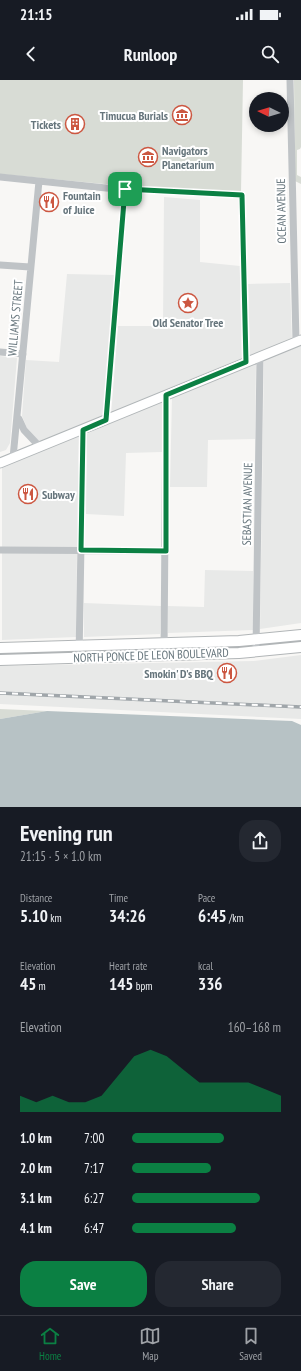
<!DOCTYPE html>
<html lang="en">
<head>
<meta charset="utf-8">
<style>
	body { margin:0; font-family:"PT Sans Narrow",sans-serif; background:#242831; color:#f1f3f6; height:100vh; display:flex; flex-direction:column; font-size:15px; white-space:nowrap }
	* { box-sizing:border-box; margin:0 }
	p { font-size:13px; color:#9ea1a6 }
	.icon { flex:none; width:22px; height:22px; fill:none; stroke:currentColor; stroke-width:2; stroke-linecap:round; stroke-linejoin:round }
	.map { position:relative; height:727px; overflow:hidden }
	.side { display:flex; flex-direction:column; background:#171b24; flex:1 }
	.side>* { flex:none }
	.needle { width:26px; rotate:275deg }
	.tools { position:absolute; left:249px; top:12px; display:grid; gap:8px }
	.tools a { display:grid; place-items:center; width:40px; height:40px; border-radius:50%; background:#171b24; box-shadow:0 2px 6px #0003; font-size:20px }
	.pin { position:absolute; display:grid; place-items:center; width:34px; height:34px; color:#fff; margin:-17px; border-radius:8px; box-shadow:0 2px 6px #0006 }
	.round { display:grid; place-items:center; flex:none; width:42px; height:42px; border-radius:16px; background:#242831 }
	.headline { display:flex; align-items:center; justify-content:space-between; height:68px; padding:0 20px }
	h1 { font-size:22px; font-weight:700; line-height:30px }
	.stats { display:grid; grid-template-columns:repeat(3,1fr); gap:6px; height:68px; padding:4px 20px }
	.stats div { display:grid; align-content:center }
	.stats b { font-size:17px; font-weight:700 }
	.stats small { font-size:11px; font-weight:400 }
	.stats p { font-size:11px }
	.chart { height:112px; padding:8px 20px }
	.chart p { display:flex; justify-content:space-between }
	.chart svg { width:100%; height:72px; margin-top:4px; fill:#0b8043; opacity:.7 }
	.button { display:flex; gap:8px; margin-top:auto; padding:8px 20px }
	.button a { flex:1; height:46px; border-radius:16px; background:#0b8043; color:#fff; font-size:16px; font-weight:700; line-height:46px; text-align:center }
	.button a+a { background:#242831; color:#f1f3f6 }
	ul { padding:0 20px; list-style:none; font-size:13px }
	li { display:grid; grid-template-columns:64px 48px 1fr; align-items:center; height:30px }
	li i { height:10px; border-radius:5px; background:#0b8043 }
	.status { display:flex; justify-content:space-between; align-items:center; height:28px; padding:0 20px; background:#171b24; direction:ltr }
	.status svg { height:11px; fill:currentColor }
	header { display:flex; justify-content:space-between; align-items:center; height:52px; padding:0 20px; background:#171b24; font-size:18px; font-weight:700 }
	.menu { display:flex; justify-content:space-around; align-items:center; height:56px; border-top:1px solid #363941; background:#171b24; font-size:11px; color:#9ea1a6 }
	.menu a { display:grid; justify-items:center; gap:2px }
	.menu .on { color:#0b8043 }
	.map>svg:first-child { display:block }
	.built { fill:#e8e9e8 }
	.green { fill:#d8dcd5 }
	.water { fill:#b7c2c5 }
	.lines { fill:none; stroke-linecap:round; stroke-linejoin:round }
	.major-casing { stroke:#b1b6b8; stroke-width:11 }
	.highway-casing { stroke:#b1b5b7; stroke-width:12 }
	.minor { stroke:#bfc3c6; stroke-width:7 }
	.major { stroke:#fff; stroke-width:9 }
	.highway { stroke:#fff; stroke-width:10 }
	.rail-casing { stroke:#a0a6aa; stroke-width:3.5 }
	.rail { stroke:#fff; stroke-width:2; stroke-dasharray:6; stroke-linecap:butt }
	.route-casing { stroke:#fff; stroke-width:8 }
	.route { stroke:#0b8043; stroke-width:5 }
	.labels { text-anchor:middle; dominant-baseline:central; stroke-width:4; stroke-linejoin:round; paint-order:stroke }
	.poi-label { font-size:12px; font-weight:bold; fill:#66757c; stroke:#fff; text-anchor:end }
	.street-label { font-size:12px; fill:#66757c; stroke:#fff }
</style>
</head>
<body>
<div class="status"><b>21:15</b><svg viewBox="0 0 49 12"><path d="M0 12V9h3v3zM5 12V6h3v6zM10 12V3h3v9zM15 12V0h3v12zM26 1h20v11H26zM47 4h2v5h-2z"/></svg></div>
<header><svg class="icon" aria-label="back" viewBox="0 0 24 24"><path d="M15 5l-7 7 7 7"/></svg>Runloop<svg class="icon" aria-label="search" viewBox="0 0 24 24"><circle cx="10" cy="10" r="6"/><path d="M15 15l6 6"/></svg></header>
<div class="map">
<svg width="301" height="727" viewBox="0 0 301 727">
	<rect width="100%" height="100%" fill="#f8f7f5"/>
	<path class="built" d="M164,117l36,3v62l40,4 2,94 -131,55 7,-89h45z
		M67,194l48,1 -12,143 -62,25 -14,-15 -5,-12 4,-56 33,2z
		M290,203l2,57 -42,17 -2,-73z
		M301,263v280l-41,6 4,-270z
		M0,276l17,2 -7,85 -4,7 -6,2z
		M256,282l-1,77 -47,1 -1,47h-37l2,-91z
		M164,319l-2,53 -36,1 -2,63 -38,-2 1,-80 20,-11z
		M79,355l-1,112h-76v-81z
		M2,473h75l-1,84 -74,3z
		M205,490l48,1v59l-85,3v-27l36,1z
		M84,523l77,3 -1,28 -76,3z
		M301,575v64l-301,-15v-38l253,-5z"/>
	<path class="green" d="M0,0h243l-2,112 -116,-6 -125,-12z
		M294,0h7v67l-1,2 -3,1v25l4,2v7l-6,-3z
		M0,629l47,2 -47,8z"/>
	<path class="water" d="M47,631l245,10 9,4v82h-301v-88z"/>
	<g class="lines">
		<defs>
			<path id="major" d="M0,383l301,-123"/>
			<path id="highway" d="M0,568l239,-7 62,-6
				M0,580l239,-7 62,-6"/>
		</defs>
		<use href="#major" class="major-casing"/>
		<use href="#highway" class="highway-casing"/>
		<path class="minor" d="M290,0l6,262
			M0,97l106,11 136,7 4,167
			M0,185l30,2
			M0,272l23,2
			M19,339l5,11 16,17
			M106,340l19,-231
			M13,378l26,-277
			M0,470l166,1
			M256,572l4,-296
			M164,575l2,-260
			M79,578l4,-228"/>
		<use href="#major" class="major"/>
		<use href="#highway" class="highway"/>
		<defs>
			<path id="rail" d="M0,613l301,14"/>
		</defs>
		<use href="#rail" class="rail-casing"/>
		<use href="#rail" class="rail"/>
	</g>
	<g class="lines">
		<defs>
			<path id="route" d="M125,109l117,6 4,167 -80,33v156l-85,-1 2,-120 23,-10z"/>
		</defs>
		<use href="#route" class="route-casing"/>
		<use href="#route" class="route"/>
	</g>
	<defs>
		<symbol id="museum-ring" viewBox="-11 -11 22 22"><circle r="9.5" fill="#fff" stroke="#cc5741" stroke-width="1.5"/><path d="M0-6L6-3V-2H-6V-3ZM-5-1h2V3h-2ZM-1-1h2V3h-2ZM3-1h2V3H3ZM-6 4H6V6H-6Z" fill="#cc5741"/></symbol>
		<symbol id="building-ring" viewBox="-11 -11 22 22"><circle r="9.5" fill="#fff" stroke="#cc5741" stroke-width="1.5"/><path d="M-4-6H4V6H1V3H-1V6H-4ZM-2.5-4.3h1.7v1.8h-1.7ZM.8-4.3h1.7v1.8H.8ZM-2.5-1h1.7V.8h-1.7ZM.8-1h1.7V.8H.8Z" fill="#cc5741"/></symbol>
		<symbol id="restaurant-ring" viewBox="-11 -11 22 22"><circle r="9.5" fill="#fff" stroke="#cc5741" stroke-width="1.5"/><path d="M-5-6h1v4h1v-4h1v4h1v-4h1v5L-1.5 .5V6h-2V.5L-5-1ZM5-6V6H3V1.5H1.5Q1.5-4 5-6Z" fill="#cc5741"/></symbol>
		<symbol id="sight-ring" viewBox="-11 -11 22 22"><circle r="9.5" fill="#fff" stroke="#cc5741" stroke-width="1.5"/><path d="M0-6L1.8-2.2L6-1.7L2.9 1.2L3.7 5.4L0 3.3L-3.7 5.4L-2.9 1.2L-6-1.7L-1.8-2.2Z" fill="#cc5741"/></symbol>
	</defs>
	<g fill-rule="evenodd">
		<use href="#museum-ring" x="171" y="24" width="22" height="22"/>
		<use href="#building-ring" x="64" y="33" width="22" height="22"/>
		<use href="#museum-ring" x="137" y="66" width="22" height="22"/>
		<use href="#restaurant-ring" x="38" y="111" width="22" height="22"/>
		<use href="#sight-ring" x="177" y="212" width="22" height="22"/>
		<use href="#restaurant-ring" x="17" y="403" width="22" height="22"/>
		<use href="#restaurant-ring" x="216" y="582" width="22" height="22"/>
	</g>
	<g class="labels">
		<g class="poi-label">
			<text x="168" y="35">Timucua Burials</text>
			<text x="61" y="44">Tickets</text>
			<text x="162" y="70" text-anchor="start">Navigators<tspan x="162" dy="14">Planetarium</tspan></text>
			<text x="63" y="115" text-anchor="start">Fountain<tspan x="63" dy="14">of Juice</tspan></text>
			<text x="188" y="242" text-anchor="middle">Old Senator Tree</text>
			<text x="42" y="414" text-anchor="start">Subway</text>
			<text x="213" y="593">Smokin' D's BBQ</text>
		</g>
		<g class="street-label">
			<text transform="translate(281 131) rotate(-91)">OCEAN AVENUE</text>
			<text transform="translate(15 238) rotate(-85)">WILLIAMS STREET</text>
			<text transform="translate(247 424) rotate(-89)">SEBASTIAN AVENUE</text>
			<text transform="translate(151 575) rotate(-2)">NORTH PONCE DE LEON BOULEVARD</text>
		</g>
	</g>
</svg>
<div class="tools">
<a><svg class="needle" viewBox="-14 -14 28 28"><path d="M0-13l5 13h-10z" fill="#e53935"/><path d="M0 13l5-13h-10z" fill="#9ea1a6"/></svg></a>
</div>
<div class="pin" style="left:125px;top:109px;background:#1e9e55"><svg class="icon" aria-label="arrive" viewBox="0 0 24 24"><path d="M6 21V4h12l-3 4 3 4H6"/></svg></div>
</div>
<section class="side">
<div class="headline"><div><h1>Evening run</h1><p>21:15 · 5 × 1.0 km</p></div><a class="round"><svg class="icon" aria-label="share" viewBox="0 0 24 24"><path d="M12 15V3M7 8l5-5 5 5M5 13v7h14v-7"/></svg></a></div>
<div class="stats">
<div><p>Distance</p><b>5.10<small> km</small></b></div>
<div><p>Time</p><b>34:26</b></div>
<div><p>Pace</p><b>6:45<small> /km</small></b></div>
</div>
<div class="stats">
<div><p>Elevation</p><b>45<small> m</small></b></div>
<div><p>Heart rate</p><b>145<small> bpm</small></b></div>
<div><p>kcal</p><b>336</b></div>
</div>
<div class="chart"><p><span>Elevation</span>160–168 m</p>
<svg viewBox="0 0 160 44" preserveAspectRatio="none"><path d="M0 44V34L10 38L20 34L30 38L40 38L50 34L60 22L70 10L80 6L90 10L100 18L110 26L120 26L130 26L140 26L150 30L160 34V44z"/></svg>
</div>
<ul>
<li><b>1.0 km</b>7:00<i style="width:62%"></i></li>
<li><b>2.0 km</b>7:17<i style="width:53%"></i></li>
<li><b>3.1 km</b>6:27<i style="width:86%"></i></li>
<li><b>4.1 km</b>6:47<i style="width:70%"></i></li>
</ul>
<div class="button"><a>Save</a><a>Share</a></div>
</section>
<nav class="menu">
<a class="on"><svg class="icon" aria-label="home" viewBox="0 0 24 24"><path d="M3 11l9-7 9 7M6 9v11h12V9"/></svg>Home</a>
<a><svg class="icon" aria-label="map" viewBox="0 0 24 24"><path d="M3 6l6-2 6 2 6-2v14l-6 2-6-2-6 2zM9 4v14M15 6v14"/></svg>Map</a>
<a><svg class="icon" aria-label="saved" viewBox="0 0 24 24"><path d="M7 4h10v16l-5-4-5 4z"/></svg>Saved</a>
</nav>
</body>
</html>
